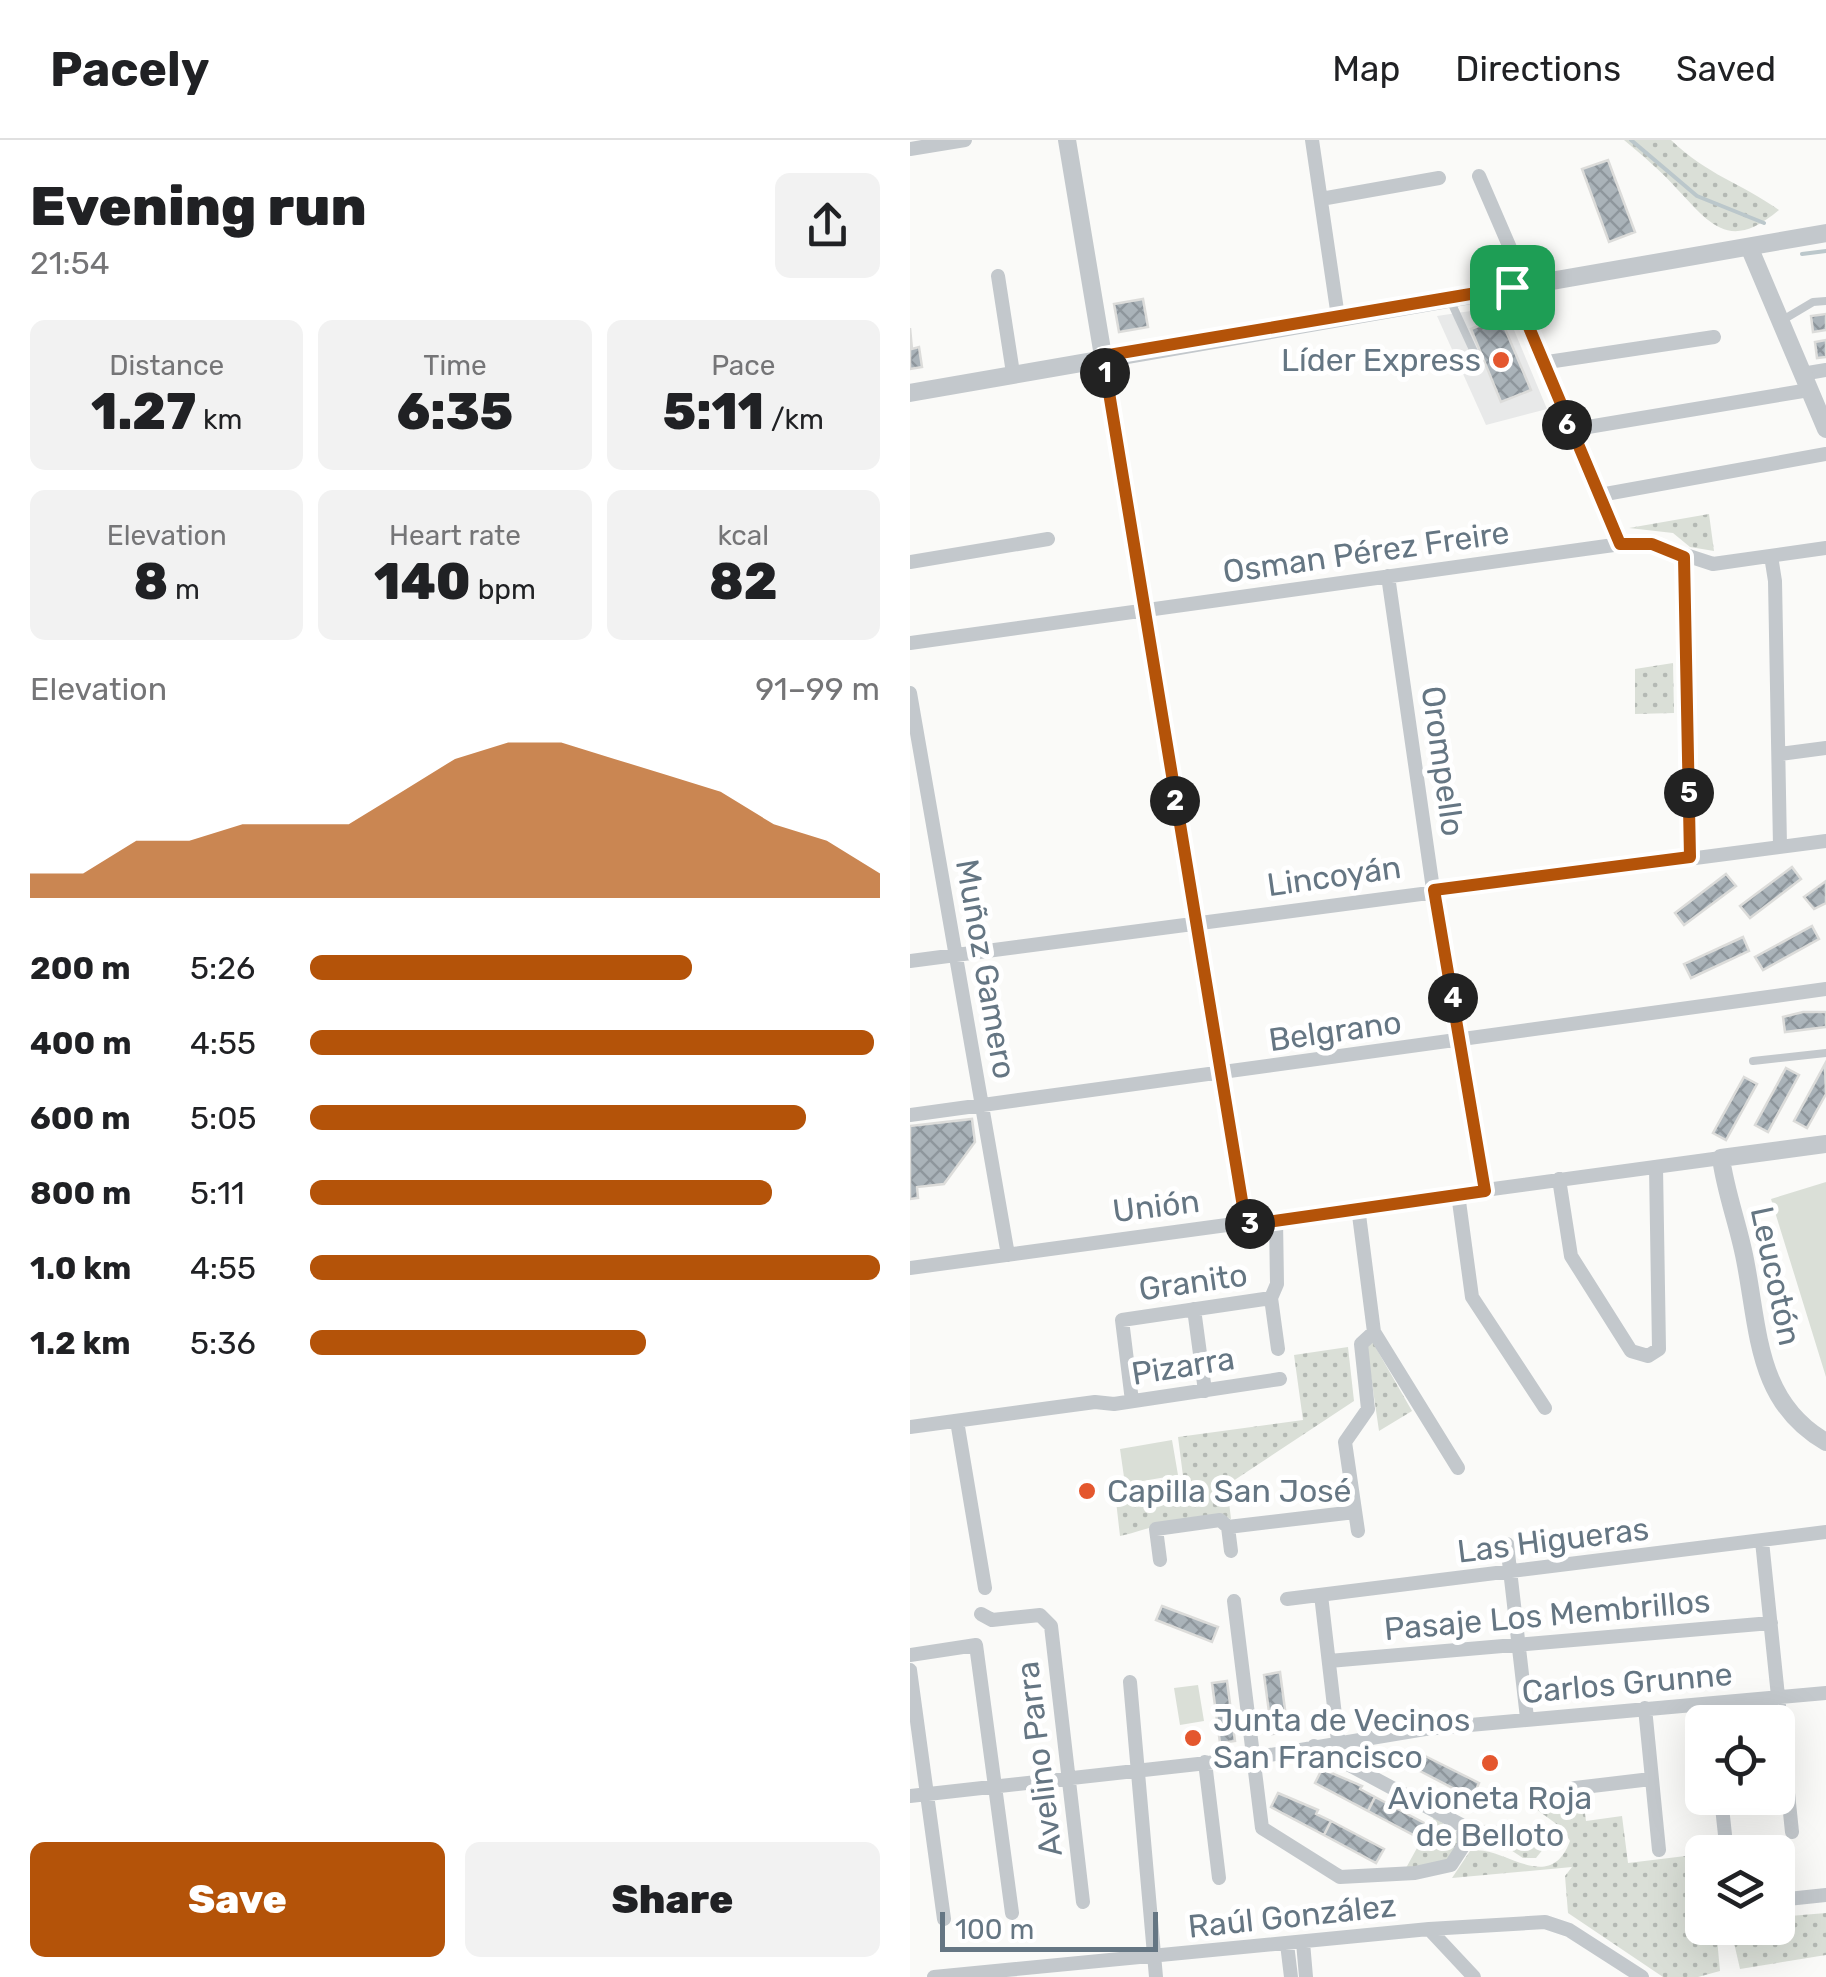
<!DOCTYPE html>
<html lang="en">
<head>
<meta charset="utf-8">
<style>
	body { margin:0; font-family:Rubik,sans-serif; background:#f2f2f2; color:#202124; height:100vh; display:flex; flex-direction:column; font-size:38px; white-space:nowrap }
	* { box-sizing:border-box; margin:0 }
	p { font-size:32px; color:#757577 }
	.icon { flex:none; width:55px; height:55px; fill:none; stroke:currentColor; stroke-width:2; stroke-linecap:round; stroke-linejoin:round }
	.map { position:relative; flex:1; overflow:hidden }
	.sheet { display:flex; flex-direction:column; background:#fff; width:910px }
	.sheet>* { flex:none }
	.buttons { position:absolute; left:775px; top:1565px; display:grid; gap:20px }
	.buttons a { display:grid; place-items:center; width:110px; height:110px; border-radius:15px; background:#fff; box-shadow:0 10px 40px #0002; font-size:50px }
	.scale { position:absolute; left:30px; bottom:25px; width:218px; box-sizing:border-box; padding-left:10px; border:5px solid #657683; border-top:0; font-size:28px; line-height:35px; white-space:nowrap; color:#657683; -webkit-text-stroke:8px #fff; paint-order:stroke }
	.pin { position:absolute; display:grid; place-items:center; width:85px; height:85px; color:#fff; margin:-42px; border-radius:20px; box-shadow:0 5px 15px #0006 }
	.km { position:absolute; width:50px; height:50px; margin:-25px; border-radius:50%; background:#222; color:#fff; font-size:28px; line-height:50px; text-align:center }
	.round { display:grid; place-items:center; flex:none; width:105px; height:105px; border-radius:15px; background:#f2f2f2 }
	.summary { display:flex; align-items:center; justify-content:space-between; height:170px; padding:0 30px }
	h1 { font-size:55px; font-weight:800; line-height:75px }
	.figures { display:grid; grid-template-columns:repeat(3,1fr); gap:15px; height:170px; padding:10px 30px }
	.figures div { display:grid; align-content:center; border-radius:15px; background:#f2f2f2; text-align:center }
	.figures b { font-size:50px; font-weight:800 }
	.figures small { font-size:28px; font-weight:400 }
	.figures p { font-size:28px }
	.chart { height:280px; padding:20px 30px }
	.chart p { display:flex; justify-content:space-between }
	.chart svg { width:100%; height:180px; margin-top:10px; fill:#b45309; opacity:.7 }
	.cta { display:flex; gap:20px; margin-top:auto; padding:20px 30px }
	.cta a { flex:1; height:115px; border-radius:15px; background:#b45309; color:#fff; font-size:40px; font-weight:800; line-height:115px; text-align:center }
	.cta a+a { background:#f2f2f2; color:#202124 }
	ul { padding:0 30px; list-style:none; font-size:32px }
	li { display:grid; grid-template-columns:160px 120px 1fr; align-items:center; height:75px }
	li i { height:25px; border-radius:12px; background:#b45309 }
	header { display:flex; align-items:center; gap:60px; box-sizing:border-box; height:140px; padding:0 50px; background:#fff; border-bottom:2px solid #e0e0e0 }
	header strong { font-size:48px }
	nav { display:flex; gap:55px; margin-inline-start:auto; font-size:35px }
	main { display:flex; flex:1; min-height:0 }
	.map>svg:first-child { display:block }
	.built { fill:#e8e9e9 }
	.grass { fill:url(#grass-dots) }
	.pitch { fill:#dadfd7 }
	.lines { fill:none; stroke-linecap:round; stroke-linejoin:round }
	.stream { stroke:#bbc7cb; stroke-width:4 }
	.building { fill:url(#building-cross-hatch); stroke:#dcdcda; stroke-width:2.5 }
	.service { stroke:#c3c8cc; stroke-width:8 }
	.minor { stroke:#c3c8cc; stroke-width:14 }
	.tertiary { stroke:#c3c8cc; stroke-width:18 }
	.route-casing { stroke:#fff; stroke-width:20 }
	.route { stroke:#b45309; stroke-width:12 }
	.poi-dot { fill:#e4572e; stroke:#fff; stroke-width:4 }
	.labels { text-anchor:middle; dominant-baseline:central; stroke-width:10; stroke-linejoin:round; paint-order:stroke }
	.poi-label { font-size:32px; fill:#657683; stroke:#fff; text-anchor:start }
	.street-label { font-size:32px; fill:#657683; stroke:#fff }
</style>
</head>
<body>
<header>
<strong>Pacely</strong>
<nav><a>Map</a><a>Directions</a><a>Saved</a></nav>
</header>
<main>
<section class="sheet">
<div class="summary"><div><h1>Evening run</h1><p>21:54</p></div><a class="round"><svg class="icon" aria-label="share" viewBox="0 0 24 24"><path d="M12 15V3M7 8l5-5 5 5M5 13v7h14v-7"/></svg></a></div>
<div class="figures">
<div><p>Distance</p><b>1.27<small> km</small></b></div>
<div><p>Time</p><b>6:35</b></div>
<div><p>Pace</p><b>5:11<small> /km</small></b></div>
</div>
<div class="figures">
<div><p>Elevation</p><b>8<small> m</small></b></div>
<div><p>Heart rate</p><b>140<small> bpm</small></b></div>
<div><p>kcal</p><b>82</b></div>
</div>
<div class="chart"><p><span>Elevation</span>91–99 m</p>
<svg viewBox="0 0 160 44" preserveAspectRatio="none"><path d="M0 44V38L10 38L20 30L30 30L40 26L50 26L60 26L70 18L80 10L90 6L100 6L110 10L120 14L130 18L140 26L150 30L160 38V44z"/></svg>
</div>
<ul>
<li><b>200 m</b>5:26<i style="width:67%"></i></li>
<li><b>400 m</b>4:55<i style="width:99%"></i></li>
<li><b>600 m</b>5:05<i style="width:87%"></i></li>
<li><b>800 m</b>5:11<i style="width:81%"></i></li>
<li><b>1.0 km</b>4:55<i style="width:100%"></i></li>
<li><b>1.2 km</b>5:36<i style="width:59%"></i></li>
</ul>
<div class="cta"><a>Save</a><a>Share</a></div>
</section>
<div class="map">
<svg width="916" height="1837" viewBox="0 0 916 1837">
	<defs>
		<pattern id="grass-dots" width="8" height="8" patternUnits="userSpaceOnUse" patternTransform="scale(2.5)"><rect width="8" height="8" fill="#dadfd7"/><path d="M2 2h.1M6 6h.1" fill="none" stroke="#b4b9b4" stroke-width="1.8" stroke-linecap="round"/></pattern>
		<pattern id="building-cross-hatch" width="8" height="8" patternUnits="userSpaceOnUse" patternTransform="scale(2.5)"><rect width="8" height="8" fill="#aab3b9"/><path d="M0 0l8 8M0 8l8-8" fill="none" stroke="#8e969c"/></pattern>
	</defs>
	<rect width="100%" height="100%" fill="#fafaf8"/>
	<path class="built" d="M594,166l43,103 -61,16 -49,-109z"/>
	<path class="grass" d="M714,0h47c38,36 68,42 108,70 -49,41 -67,16 -102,-21 -16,-18 -35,-34 -53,-49z
		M799,374l5,37 -24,-4 -17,-14 -44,-5z
		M763,523l1,50 -39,1v-45z
		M462,1201l40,70 -33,20 -13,-89z
		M438,1207l6,54 -127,84 4,34c-38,-10 -75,9 -111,17l-4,-35 6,-13 61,-12 -5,-39 125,-17 -9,-65z
		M630,1648l36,30 -24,-23 30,-4 4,30 36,-5 6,47 74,-9v74h76v-11l48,-4v42l-86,14 -8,-35 -15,5 3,32 -22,6h-35l-95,-64 -3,-37 7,-9 -120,11 18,-27c32,-8 79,46 100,-10l-8,-13 -33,-24z
		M524,1677l28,20 -14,26 -42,5z
		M561,1684l46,3 27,21 -8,10h-13z"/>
	<path class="pitch" d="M916,1042v195l-55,-178z
		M262,1300l6,35 -53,9 -5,-35z
		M288,1545l6,36 -24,4 -6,-37z"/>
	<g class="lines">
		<path class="stream" d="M721,0l66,56 67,27
			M892,114l24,-3"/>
	</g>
	<path class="building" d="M698,20l27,72 -26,10 -27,-73z
		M233,159l5,28 -29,5 -5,-28z
		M916,174v16l-13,2 -2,-16z
		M590,177l31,73 -30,12 -30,-73z
		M0,188l2,21 7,-2 3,20 -12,2z
		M916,200v17l-9,1 -2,-16z
		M882,727l9,12 -51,39 -10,-12z
		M816,734l10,12 -52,39 -9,-12z
		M916,741v22l-12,6 -10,-12z
		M902,786l7,13 -56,31 -8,-13z
		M833,797l6,14 -58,27 -7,-14z
		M893,872h23v15l-41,5 -2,-15z
		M915,924l1,30 -19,34 -13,-7z
		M876,928l13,7 -31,57 -13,-7z
		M834,937l13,7 -31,56 -13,-7z
		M62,979l3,23 -31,42 -27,3 1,11 -8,1v-73z
		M252,1466l56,21 -6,15 -56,-22z
		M370,1532l8,60 -16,2 -8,-59z
		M317,1541l8,60 -15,2 -8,-60z
		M515,1616l54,27 -7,15 -54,-28z
		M412,1629l40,17 -2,3 15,8 -7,14 -53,-28z
		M368,1653l40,17 -2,4 15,7 -7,14 -53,-28z
		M465,1657l53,28 -7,14 -53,-28z
		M421,1681l53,28 -8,14 -52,-28z"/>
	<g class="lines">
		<path class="service" d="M541,162l24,52
			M871,181l32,-19 13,-1
			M843,921l73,-8"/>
		<path class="minor" d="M402,0l26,177
			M0,9l55,-9
			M569,36l47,109
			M411,59l118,-21
			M88,136l15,97
			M602,147l109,257
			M193,216l143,869
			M631,223l173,-26
			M892,234l24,-4
			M660,290l239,-40
			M690,355l226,-41
			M861,416l4,25 5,265
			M774,417l6,300
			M0,422l138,-23
			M478,436l45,313 52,302
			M0,503l711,-99h31l61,20 113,-16
			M0,553l98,562
			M870,614l46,-6
			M0,821l916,-120
			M0,975l916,-126
			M649,1039l12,77 60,95 17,5 11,-7 -3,-182
			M548,1054l14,103 73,111
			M448,1067l16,125 84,136
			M366,1080l1,64 -6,14 7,51
			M0,1128l811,-110
			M284,1169l11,82
			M222,1261l-10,-81 149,-22
			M47,1281l28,167
			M0,1287l185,-25 19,2 166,-25
			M318,1387l3,24
			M448,1391l-13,-89 23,-33 -7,-65 13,-12
			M852,1401l30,291
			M597,1404l20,174
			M250,1420l-4,-31 64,-9 8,7 127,-15
			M411,1455l17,146
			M377,1459l539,-67
			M324,1461l28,227 78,49 75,-4 36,-8 13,-20 -1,-19 -149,-80
			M71,1474l11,6 48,-5 11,11 32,276
			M0,1515l66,-10 36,268
			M419,1521l442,-38
			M0,1530l34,249
			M220,1542l26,295
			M735,1568l14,142
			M295,1622l14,116
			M665,1648l76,-9
			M0,1656l342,-38 173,-29 401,-36
			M811,1658l5,46
			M868,1760l48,-5
			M519,1789l45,48
			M393,1802l3,35
			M377,1804l4,33
			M24,1837l495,-48 116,-7 24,8 73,47"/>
		<path class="tertiary" d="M157,0l36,216
			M840,109l76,180
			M0,253l916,-160
			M916,1004l-105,14c5,37 19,71 25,107 13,69 12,138 80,177"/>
	</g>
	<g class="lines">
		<defs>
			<path id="route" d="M602,147l108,257h32l32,13 6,300 -256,33 51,301 -239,34 -143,-869z"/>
		</defs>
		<use href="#route" class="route-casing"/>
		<use href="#route" class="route"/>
	</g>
	<g class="poi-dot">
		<circle cx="591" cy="220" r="10"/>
		<circle cx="177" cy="1351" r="10"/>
		<circle cx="283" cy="1598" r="10"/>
		<circle cx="580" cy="1623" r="10"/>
	</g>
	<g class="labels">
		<g class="poi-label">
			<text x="571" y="220" text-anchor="end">Líder Express</text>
			<text x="197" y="1351">Capilla San José</text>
			<text x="303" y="1580">Junta de Vecinos<tspan x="303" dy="37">San Francisco</tspan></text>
			<text x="580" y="1658" text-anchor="middle">Avioneta Roja<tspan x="580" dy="37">de Belloto</tspan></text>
		</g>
		<g class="street-label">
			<text transform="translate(456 412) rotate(-8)">Osman Pérez Freire</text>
			<text transform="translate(533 621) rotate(82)">Orompello</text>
			<text transform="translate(424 736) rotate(-8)">Lincoyán</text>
			<text transform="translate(76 829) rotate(80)">Muñoz Gamero</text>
			<text transform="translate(425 891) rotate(-8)">Belgrano</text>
			<text transform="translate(246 1066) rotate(-7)">Unión</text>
			<text transform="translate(866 1136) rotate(78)">Leucotón</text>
			<text transform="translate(283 1142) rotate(-8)">Granito</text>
			<text transform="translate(273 1226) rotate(-9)">Pizarra</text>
			<text transform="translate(643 1400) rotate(-7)">Las Higueras</text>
			<text transform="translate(637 1475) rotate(-5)">Pasaje Los Membrillos</text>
			<text transform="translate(717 1543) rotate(-5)">Carlos Grunne</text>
			<text transform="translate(129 1619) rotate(-97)">Avelino Parra</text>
			<text transform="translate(382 1776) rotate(-6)">Raúl González</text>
		</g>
	</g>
</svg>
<div class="buttons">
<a><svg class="icon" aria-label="locate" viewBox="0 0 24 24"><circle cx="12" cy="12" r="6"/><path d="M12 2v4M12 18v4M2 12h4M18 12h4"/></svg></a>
<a><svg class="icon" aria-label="layers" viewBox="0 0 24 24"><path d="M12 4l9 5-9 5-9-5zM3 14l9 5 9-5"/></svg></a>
</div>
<div class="scale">100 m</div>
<div class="pin" style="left:602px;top:147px;background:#1e9e55"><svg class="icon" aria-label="arrive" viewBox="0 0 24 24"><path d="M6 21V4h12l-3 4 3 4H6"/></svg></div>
<b class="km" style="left:195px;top:233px">1</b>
<b class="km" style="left:265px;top:661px">2</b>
<b class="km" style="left:340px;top:1084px">3</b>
<b class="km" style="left:543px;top:858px">4</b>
<b class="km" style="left:779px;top:653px">5</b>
<b class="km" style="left:657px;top:285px">6</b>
</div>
</main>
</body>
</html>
